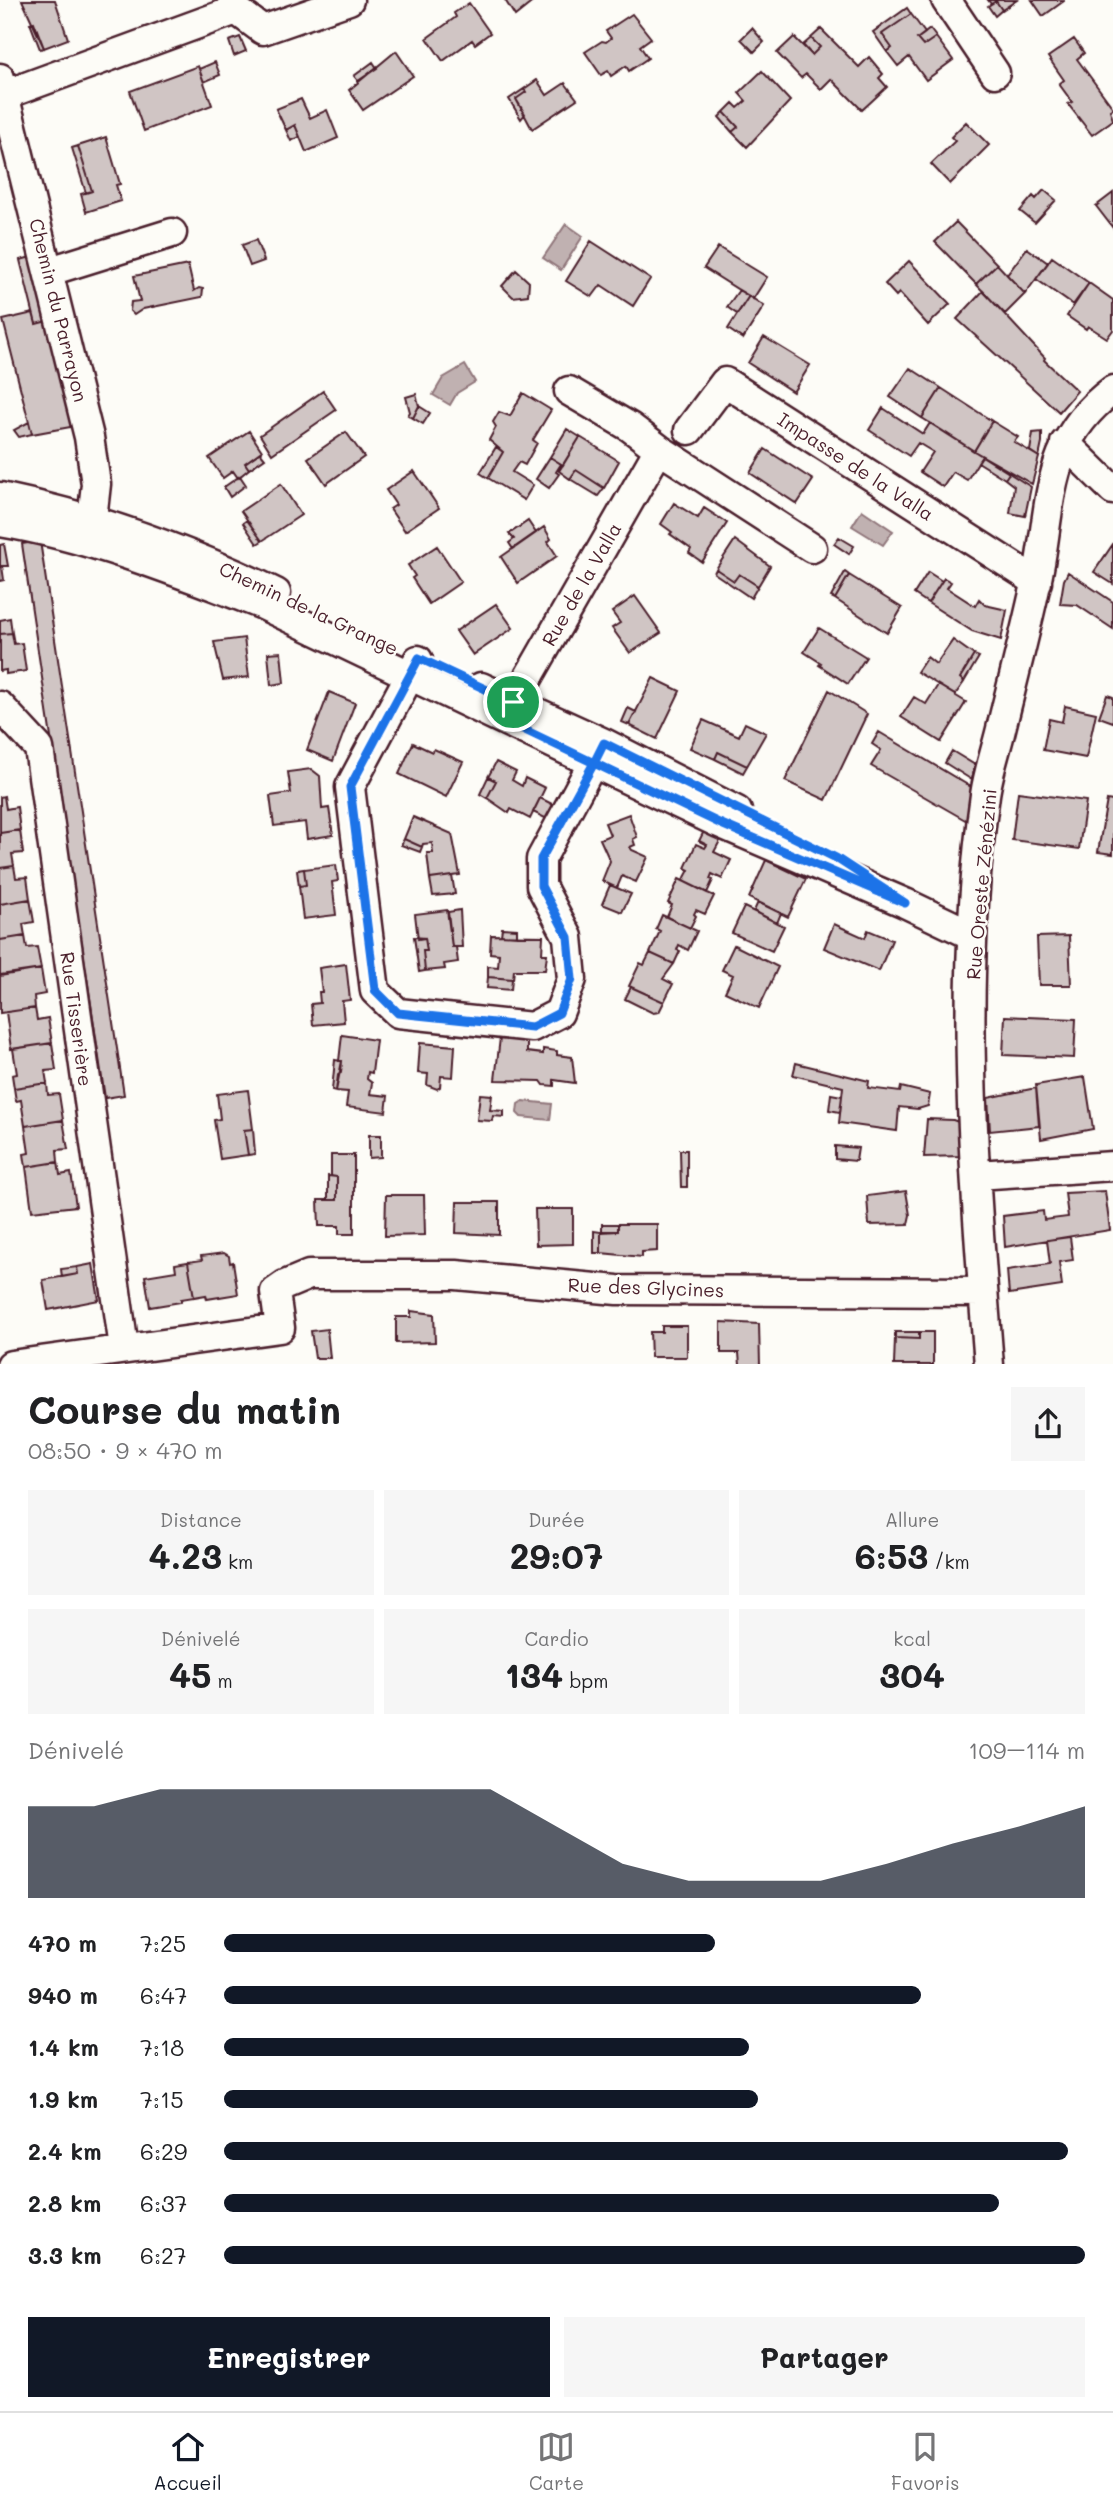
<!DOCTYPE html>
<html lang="fr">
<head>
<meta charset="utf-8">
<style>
	body { margin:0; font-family:Mali,sans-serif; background:#f6f6f6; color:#202124; height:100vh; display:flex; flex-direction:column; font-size:26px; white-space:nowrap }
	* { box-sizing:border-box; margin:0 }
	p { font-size:23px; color:#757577 }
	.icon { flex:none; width:38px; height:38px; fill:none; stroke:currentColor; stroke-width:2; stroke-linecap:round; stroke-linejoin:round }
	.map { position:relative; height:1364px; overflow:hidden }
	.details { display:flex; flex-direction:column; background:#fff; flex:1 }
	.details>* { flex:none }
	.pin { position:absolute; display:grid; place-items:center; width:60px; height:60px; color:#fff; margin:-30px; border:4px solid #fff; border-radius:50%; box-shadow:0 2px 7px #0007 }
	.round { display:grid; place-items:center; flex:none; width:74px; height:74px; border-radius:0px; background:#f6f6f6 }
	.summary { display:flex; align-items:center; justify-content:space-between; height:119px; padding:0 28px }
	h1 { font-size:38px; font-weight:700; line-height:52px }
	.figures { display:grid; grid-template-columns:repeat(3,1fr); gap:10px; height:119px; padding:7px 28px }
	.figures div { display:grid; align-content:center; border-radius:0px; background:#f6f6f6; text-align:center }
	.figures b { font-size:35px; font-weight:700 }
	.figures small { font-size:19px; font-weight:400 }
	.figures p { font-size:19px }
	.chart { height:196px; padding:14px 28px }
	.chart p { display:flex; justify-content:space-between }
	.chart svg { width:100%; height:126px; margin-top:7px; fill:#111827; opacity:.7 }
	.action { display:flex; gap:14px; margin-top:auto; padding:14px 28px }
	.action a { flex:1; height:80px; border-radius:0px; background:#111827; color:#fff; font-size:28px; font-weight:700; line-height:80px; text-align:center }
	.action a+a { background:#f6f6f6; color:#202124 }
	ul { padding:0 28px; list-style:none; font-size:23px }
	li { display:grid; grid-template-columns:112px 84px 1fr; align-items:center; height:52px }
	li i { height:18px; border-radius:9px; background:#111827 }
	.tabs { display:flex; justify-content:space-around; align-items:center; height:98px; border-top:2px solid #e0e0e0; background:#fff; font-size:19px; color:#757577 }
	.tabs a { display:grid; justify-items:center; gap:4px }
	.tabs .on { color:#111827 }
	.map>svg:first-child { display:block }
	.water { fill:#c0b1b1; stroke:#91777b; stroke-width:2 }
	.building { fill:#d0c5c4; stroke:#4a1f2b; stroke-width:2 }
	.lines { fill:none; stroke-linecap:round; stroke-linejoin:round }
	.minor-casing { stroke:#4a1f2b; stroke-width:33 }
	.minor { stroke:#fdfcf7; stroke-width:28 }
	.route-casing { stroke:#fff; stroke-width:14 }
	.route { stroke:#1a73e8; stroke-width:9 }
	.labels { text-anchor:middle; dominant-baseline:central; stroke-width:5; stroke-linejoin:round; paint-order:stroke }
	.street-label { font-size:19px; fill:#4a1f2b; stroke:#fdfcf7 }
</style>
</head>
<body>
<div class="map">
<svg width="1113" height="1365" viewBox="0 0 1113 1365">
	<rect width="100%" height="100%" fill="#fdfcf7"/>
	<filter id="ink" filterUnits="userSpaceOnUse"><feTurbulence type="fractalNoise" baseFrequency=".0143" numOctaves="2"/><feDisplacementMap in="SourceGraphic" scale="14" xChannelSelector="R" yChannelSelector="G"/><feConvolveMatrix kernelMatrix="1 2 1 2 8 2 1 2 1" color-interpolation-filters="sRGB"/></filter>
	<g filter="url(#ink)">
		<path class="water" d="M566,224l17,12 -22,34 -18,-12z
			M465,365l10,17 -18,11 -7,12 -17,-10 10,-17z
			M862,510l31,21 -10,14 -31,-19z
			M523,1101l29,3 -2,16 -29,-3 -4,-4 1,-9z"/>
		<path class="building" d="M22,0h33l13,39 -24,9z
			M505,0h30l-20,16z
			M988,0h29l-15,10 -6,-9 -5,3z
			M1032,0h32v1l-21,15z
			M996,1l6,9 -7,6 -7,-10z
			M469,3l21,30 -15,11 -3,-4 -29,21 -16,-23 29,-21 -2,-4z
			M907,8l4,6 -29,20 10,14 -5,4 -14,-20z
			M632,14l19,24 -11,8 8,12 -19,13 -3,-5 -15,10 -3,-5 -7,4 -16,-23 17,-11 4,1 5,-4 -5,-7z
			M911,14l14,19 -8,6 6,7 13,-9 17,23 -27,20 -17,-23 -11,9 -11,-14 5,-4 -10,-14z
			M34,22l10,26 -4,1 -10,-26z
			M752,28l12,14 -10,10 -13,-13z
			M821,29l38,38 10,-10 14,17 -4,4 8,9 -25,23 -31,-31 -10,10 -15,-15 -5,4 -24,-25 17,-16 18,18 8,-8 -9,-9z
			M930,29l6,8 -13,9 -6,-7z
			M240,37l6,14 -12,5 -5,-15z
			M811,38l9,9 -8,8 -9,-10z
			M1074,39l10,14 -7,6 36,49 -3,2 3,10 -21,15 -24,-31 4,-2 -13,-18 5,-4 -16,-23z
			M396,51l17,25 -50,34 -14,-20z
			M215,62l5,13 -16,7 -5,-13z
			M373,62l4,6 -19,13 -4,-5z
			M198,66l14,39 -68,26 -14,-40z
			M762,71l28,30 -43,46 -15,-15 6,-5 -14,-15 9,-9 5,5 8,-7 -7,-8z
			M537,80l10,15 18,-12 12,16 -45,30 -16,-30 10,-7 -2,-3z
			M524,89l2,3 -10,7 9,15 -4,5 -12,-20z
			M301,99l9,19 17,-8 11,28 -32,14 -11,-27 -9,5 -10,-21z
			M724,112l14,15 -6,5 -13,-15z
			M966,122l23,23 -39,39 -19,-20 24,-23 -4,-4z
			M295,125l5,12 -9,4 -5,-11z
			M106,137l14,47 -4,1 5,16 -35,11 -5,-18 11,-3 -14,-45z
			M78,146l14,45 -6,2 -14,-45z
			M1044,190l12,10 -21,23 -15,-12 13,-15 3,3z
			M1113,193v35l-17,-22z
			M956,222l41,42 -21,20 -41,-42z
			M256,240l8,21 -14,5 -8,-21z
			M591,241l59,38 -17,27 -32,-21 -9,12 -26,-16z
			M718,247l49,30 -14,22 -49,-31z
			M1027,248l21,15 -23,31 -18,-19z
			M39,255l16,64 -19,5 -16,-64z
			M1052,257l37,26 -16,22 -37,-26z
			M909,261l41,43 -22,21 -29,-32 -3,3 -11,-12z
			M997,264l28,30 -20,20 -29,-30z
			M188,265l6,26 5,-3 4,1 -1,8 -59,12 -9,6 -4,-4 1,-9 9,-1 -6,-25z
			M516,270l13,12 -1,13 -15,2 -11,-11z
			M1089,283l24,17v30l-6,8 -19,-12 -2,3 -19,-13z
			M739,290l10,6 -12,18 -10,-7z
			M983,291l62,67 -1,2 33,31 -18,21 -102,-93z
			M749,296l15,10 -21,33 -15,-10z
			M33,313l3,11 19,-5 21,107 -44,8 -29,-114z
			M764,337l46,28 -17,27 -45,-29z
			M910,368l31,20 -19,30 -32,-21z
			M941,388l51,33 -18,30 -52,-33z
			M323,391l13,19 -64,44 -12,-19z
			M523,393l28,17 -18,30 4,3 -12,22 -6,-3 -7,10 21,13 -9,15 -36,-22 15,-26 -14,-12 7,-13 -3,-5 6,-10 11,4z
			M416,394l3,12 -6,12 -5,-3 2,-3 -4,-15z
			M419,406l11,7 -7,11 -10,-6z
			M883,408l40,26 7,-11 52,33 -15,24 -14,-8 -10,15 -23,-15 13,-20 -15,-9 -9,13 -40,-26z
			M992,421l26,16 -4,5 25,15 -7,27 -58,-33z
			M29,422l3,12 -13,3 -5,-7z
			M567,429l13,8 -17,28 -13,-8z
			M249,431l13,20 -17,12 4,6 -11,9 -5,-7 -10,7 -14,-20z
			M346,432l18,25 -38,27 -18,-26z
			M1042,432v11l-3,14 -9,-6 3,-18z
			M580,437l39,24 -15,27 -28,-18 -6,9 -11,-8z
			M496,447l7,5 -15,26 -8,-5z
			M765,449l48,31 -16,24 -47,-31z
			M260,452l5,6 -16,11 -4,-6z
			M982,456l27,17 -4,6 -27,-17z
			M550,457l11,7 -5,8 3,2 -10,14 -13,-9z
			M576,470l28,18 -6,8 -28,-17z
			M414,471l25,37 -34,23 -15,-22 6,-4 -10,-15z
			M1009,473l22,14 -6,29 -15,-3 4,-27 -9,-7z
			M240,476l6,9 -16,12 -6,-10z
			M281,484l20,31 -39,26 -21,-30z
			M674,503l24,15 6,-10 23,15 -25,39 -13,-9 2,-4 -21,-15 2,-2 -11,-8z
			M247,520l15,21 -5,3 -14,-21z
			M528,521l8,12 -23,16 -4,-6 5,-4 -5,-5z
			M544,527l7,12 -3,3 9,14 -39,27 -17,-26z
			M839,537l15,9 -5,8 -15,-10z
			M735,540l35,26 -12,20 -19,-12 -5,7 -18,-12z
			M40,541l84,554 -19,3 -83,-554z
			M4,544l4,22h-6l2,14 -4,1v-36z
			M1113,544v40l-19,-12z
			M437,546l24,36 -32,22 -17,-26 3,-2 -7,-11z
			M716,569l18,12 5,-7 19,12 -7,12 -37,-25z
			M845,572l4,3 -14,24 -4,-2z
			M928,572l14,9 -14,22 -14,-9z
			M1068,572l45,30v27l-36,-24 -17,-1 4,-24z
			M849,575l53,33 -15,25 -52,-34z
			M944,578l7,4 -4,6 28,18 4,-7 6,6 22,5 -6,30 -29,-9 -44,-28z
			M635,596l26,37 -31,20 -18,-25 8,-5 -8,-11z
			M496,604l17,24 -40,27 -17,-24z
			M10,618l2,15 -12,1v-14z
			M819,628l47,29 -18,27 -29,-19 2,-2 -17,-11z
			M12,633l2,11 8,-1 4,28 -20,3v-4l-6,1v-37z
			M244,638l5,39 -26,3 -9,-38z
			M953,640l21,15 -14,23 4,4 -9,13 -38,-23 10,-15 9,7z
			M281,652l3,31 -13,2 -3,-32z
			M974,655l5,2 -15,25 -4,-4z
			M653,678l27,13 -23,48 -28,-14z
			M938,685l28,17 -25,40 -40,-25 13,-20 12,7z
			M829,690l38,24 -41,86 -41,-19z
			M329,692l26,11 -22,58 -26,-11z
			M1107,695l6,2v25l-14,-5z
			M1065,706l31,7 -10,45 -43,-8 6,-31 13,3z
			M628,708l8,4 -7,13 -7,-3z
			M703,720l36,16 6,-13 21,10 -19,33 -29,-14 -3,7 -25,-11z
			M879,732l92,55 -4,34 -96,-55 10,-16 -9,-6z
			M413,743l19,9 2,-3 29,13 -17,35 -47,-23z
			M952,751l23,14 -3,15 -27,-17z
			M718,752l29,14 -4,7 -28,-14z
			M496,762l20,10 -4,8 10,6 3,-8 20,10 -15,31 -19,-10 -2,4 -22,-15 9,-17 -8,-4z
			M311,769l9,7 2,33 7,-1 4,27 -26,4 -2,-17 -31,4 -4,-30 21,-3 -3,-21z
			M488,777l8,4 -9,17 -7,-4z
			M1018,792l68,9 -7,48 -67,-9z
			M4,796l2,13 11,-2 3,23 -20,3v-36z
			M540,798l16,8 -7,14 -16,-8z
			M1107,800l6,1v53l-15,-2z
			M629,814l8,23 -4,2 2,6 -5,2 2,3 16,7 -12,25 -14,-6 -5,12 -15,-7 8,-20 -10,-22 10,-4 -5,-12z
			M413,817l39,17 8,41 -30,4 -3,-26h6l-1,-10 -9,1 -1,3 -18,-8z
			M20,830l3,23 -11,1 2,12 -14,2v-35z
			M704,831l17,8 -7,13 17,8 -9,19 -10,-5 -2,5 3,1 -6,13 -24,-12 6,-11 -4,-2 11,-24 9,4 2,-3 -8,-4z
			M404,839l18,8 -2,5 -19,-7z
			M766,860l40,19 -18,38 -39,-19z
			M336,865l2,16 -6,1 4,33 -33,4 -4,-33 7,-1 -2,-16z
			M14,866l2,12 11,-1 3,22 -30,5v-36z
			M304,869l2,16 -7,1 -2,-16z
			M452,876l3,18 -22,2 -3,-17z
			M679,879l35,17 -9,18 -9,-4 -2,4 2,2 -6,12 -23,-11 5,-12 -4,-2z
			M610,885l21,9 -9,18 -20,-8z
			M30,899l4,23 -11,2 2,12 -25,4v-36z
			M758,902l23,11 -4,10 -23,-12z
			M744,907l40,19 -12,25 -40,-18z
			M447,910l5,37h4l2,15 -14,2 1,5 -20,2 -2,-20h4l-2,-13 -7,1 -3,-25z
			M460,910l2,37h-10l-4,-35z
			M662,915l35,16 -9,19 -9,-5 -2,5 3,1 -6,13 -24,-11 10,-22 -4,-2z
			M834,924l31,14 3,-8 24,10 -13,31 -55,-23z
			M502,928l15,1v7l-16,-1z
			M491,935l52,1 -1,18h5l-2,16h-31l-1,9 -25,-2v-11l10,1 1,-13 -9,-1z
			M25,936l2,12 10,-1 4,22 -41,6v-35z
			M1069,936l2,49h-32l-2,-48z
			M414,937l11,1 2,13h-4l2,20 -6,1z
			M734,945l44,22 -19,41 -34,-16 8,-17 -11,-5z
			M650,953l24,11 -11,15 10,5 -9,18 -35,-16 11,-23 4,2z
			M346,964l4,36 -8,1 2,21 -31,3 -2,-21 9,-1 -1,-11h3l-3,-24z
			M41,969l4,25 -11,2 1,12 -35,5v-37z
			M488,977l24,2 -1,11 -24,-2z
			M631,987l33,15 -5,10 -6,1 -28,-14z
			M35,1008l2,12 11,-2 4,25 -41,6 -5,-37z
			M1005,1016l71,3 -2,39 -71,-3z
			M342,1035l34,5 -4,33 -4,-1 -1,7 5,4 -2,11 18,2 -2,16 -40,-5 2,-15 -12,-1 2,-16 3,-2 1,-12h-3z
			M500,1038l27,3v11l16,2v-5l14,2v4l15,2 3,26 -21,-3v6l-10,-1 -3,-4 -46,-1z
			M52,1043l4,27 -11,1 2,12 -33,5 -2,-13 5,-1 -4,-25z
			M420,1043l35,3 -2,31 -12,-1 -1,11 -3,2 -10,-4 1,-11 -10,-1z
			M335,1060l7,1 -6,30 -4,-1z
			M796,1063l73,18 -1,7 32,4 1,-5 29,7 -2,12 -10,3 -19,-2 -2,24 -58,-8 4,-36 -50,-12z
			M1085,1077l8,52 -52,10 -5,-54z
			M47,1083l1,12 11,-1 4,26 -38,6 -4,-26 -5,1 -2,-13z
			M1036,1088l3,38 -49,5 -2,-33z
			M248,1090l5,39 -9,1 4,25 -28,4 -6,-39 6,-1 -3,-25z
			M480,1094l12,1 -2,15 14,1v6l-11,-1 -1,5 -15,-1z
			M831,1094l11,2 -2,16 -11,-2z
			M927,1119l26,1 8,3 1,33 -38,1z
			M63,1120l5,29 -11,1 1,12 -32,5 -2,-13 5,-1 -4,-27z
			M253,1129l2,25 -7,1 -4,-25z
			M369,1135h12v22l-12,1z
			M835,1146l23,2 -2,13 -21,-2z
			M680,1150h7v37h-6z
			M331,1155h23v79h-15v-8h-20l-1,-26h19v-23l-6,-1z
			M58,1162l2,13 11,-2 5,33 -44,5 -6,-44z
			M328,1176l9,1v23h-9z
			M906,1191l4,24 -2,9 -39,1 -2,-29z
			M1105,1191l5,39 -105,17 -2,-31 40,-5 1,9 24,-3 -3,-24z
			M386,1195h38l1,40 -40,1z
			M457,1202h42v33l-43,-2z
			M535,1209h38v35l-37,1z
			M602,1224h16v7h-16z
			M618,1224h39v27l-15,1v5l-41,-4v-21l17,-1z
			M594,1231l7,1v21h-7z
			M1070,1237l3,23 -14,2 3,24 -53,8 -2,-24 43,-6 -3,-24z
			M224,1253l5,3 1,7 3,-1 5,32 -31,5 -1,-4 -12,2 -6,-35 14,-2 -1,-4z
			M188,1262l6,35 -13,2v3l-31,5 -5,-31 31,-5 -1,-7z
			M93,1264l6,36 -51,10 -5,-30 35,-6 -1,-7z
			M77,1267l1,7 -16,3 -1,-8z
			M411,1311l23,3 1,28 -39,1v-26h15z
			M721,1322l38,2 1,41h-20l-1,-12h-18z
			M662,1326h25v31h-36l-1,-25h12z
			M327,1329l3,29h-15l-4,-27z
			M895,1332h24v7l-24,-1z
			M919,1332h14v33h-39l1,-27 24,1z"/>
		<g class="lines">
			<defs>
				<path id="minor" d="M233,0l3,10 27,20 86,-30
					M946,0l49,73
					M0,78l89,359 7,47 -6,53
					M4,95l232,-85
					M50,271l122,-38
					M569,391l61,36 29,22
					M689,430l36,-48 312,200
					M1065,443l48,47
					M0,497c96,20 187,53 276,96
					M0,522c90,15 178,50 263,83l456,218 186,80 67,32
					M418,660l-68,127 25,204 23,22 134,14 27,-14 13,-34 -4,-42 -27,-51v-27l61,-113
					M481,687l123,56 133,68
					M0,706l39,42 85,600
					M504,720l155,-271 153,99
					M977,1175l136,-9
					M11,1365l269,-37 -5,-36 10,-7 24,-10h147l161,15 366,2
					M989,1365c-15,-189 -31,-382 -4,-570 3,-21 10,-42 15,-62 12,-49 25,-99 36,-149 17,-77 6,-142 77,-194"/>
			</defs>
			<use href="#minor" class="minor-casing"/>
			<use href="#minor" class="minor"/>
		</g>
	</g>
	<g class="lines" filter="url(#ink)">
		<defs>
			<path id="route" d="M513,702l-94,-44 -69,129 25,203 23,23 134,14 27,-14 13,-34 -4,-42 -27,-51v-27l53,-96 125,60 186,80 -69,-45 -232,-115 -10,20 -90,-43 9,-18"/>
		</defs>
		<use href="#route" class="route-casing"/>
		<use href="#route" class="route"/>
	</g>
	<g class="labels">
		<g class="street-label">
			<text transform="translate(59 310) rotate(76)">Chemin du Parrayon</text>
			<text transform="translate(856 466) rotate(33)">Impasse de la Valla</text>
			<text transform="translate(581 584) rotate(-60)">Rue de la Valla</text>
			<text transform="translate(309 608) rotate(25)">Chemin de la Grange</text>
			<text transform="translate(981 884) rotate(-85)">Rue Oreste Zénézini</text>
			<text transform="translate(77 1019) rotate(82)">Rue Tisserière</text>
			<text transform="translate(646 1287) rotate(2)">Rue des Glycines</text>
		</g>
	</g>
</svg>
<div class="pin" style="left:513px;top:702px;background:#1e9e55"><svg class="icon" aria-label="arrive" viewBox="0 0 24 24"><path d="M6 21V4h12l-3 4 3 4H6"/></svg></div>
</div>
<section class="details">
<div class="summary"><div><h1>Course du matin</h1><p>08:50 · 9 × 470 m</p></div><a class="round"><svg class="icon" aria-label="share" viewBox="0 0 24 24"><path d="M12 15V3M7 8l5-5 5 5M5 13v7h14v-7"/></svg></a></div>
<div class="figures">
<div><p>Distance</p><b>4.23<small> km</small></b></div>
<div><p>Durée</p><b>29:07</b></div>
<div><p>Allure</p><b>6:53<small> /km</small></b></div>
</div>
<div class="figures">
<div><p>Dénivelé</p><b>45<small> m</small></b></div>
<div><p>Cardio</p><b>134<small> bpm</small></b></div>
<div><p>kcal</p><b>304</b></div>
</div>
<div class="chart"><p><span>Dénivelé</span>109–114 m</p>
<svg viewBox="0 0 160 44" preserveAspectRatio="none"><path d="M0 44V12L10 12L20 6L30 6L40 6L50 6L60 6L70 6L80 19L90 32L100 38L110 38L120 38L130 32L140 25L150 19L160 12V44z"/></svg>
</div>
<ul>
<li><b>470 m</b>7:25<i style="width:57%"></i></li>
<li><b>940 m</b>6:47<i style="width:81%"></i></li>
<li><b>1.4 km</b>7:18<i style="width:61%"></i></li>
<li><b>1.9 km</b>7:15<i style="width:62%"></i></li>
<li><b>2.4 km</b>6:29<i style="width:98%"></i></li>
<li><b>2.8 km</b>6:37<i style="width:90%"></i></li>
<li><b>3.3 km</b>6:27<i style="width:100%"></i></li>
</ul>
<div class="action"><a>Enregistrer</a><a>Partager</a></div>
</section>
<nav class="tabs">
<a class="on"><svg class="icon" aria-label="home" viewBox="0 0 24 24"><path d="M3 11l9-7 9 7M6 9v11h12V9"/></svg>Accueil</a>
<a><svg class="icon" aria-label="map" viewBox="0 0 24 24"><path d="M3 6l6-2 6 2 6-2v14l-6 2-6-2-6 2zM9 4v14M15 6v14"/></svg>Carte</a>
<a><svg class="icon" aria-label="saved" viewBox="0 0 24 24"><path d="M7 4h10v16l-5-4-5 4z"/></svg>Favoris</a>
</nav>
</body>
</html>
